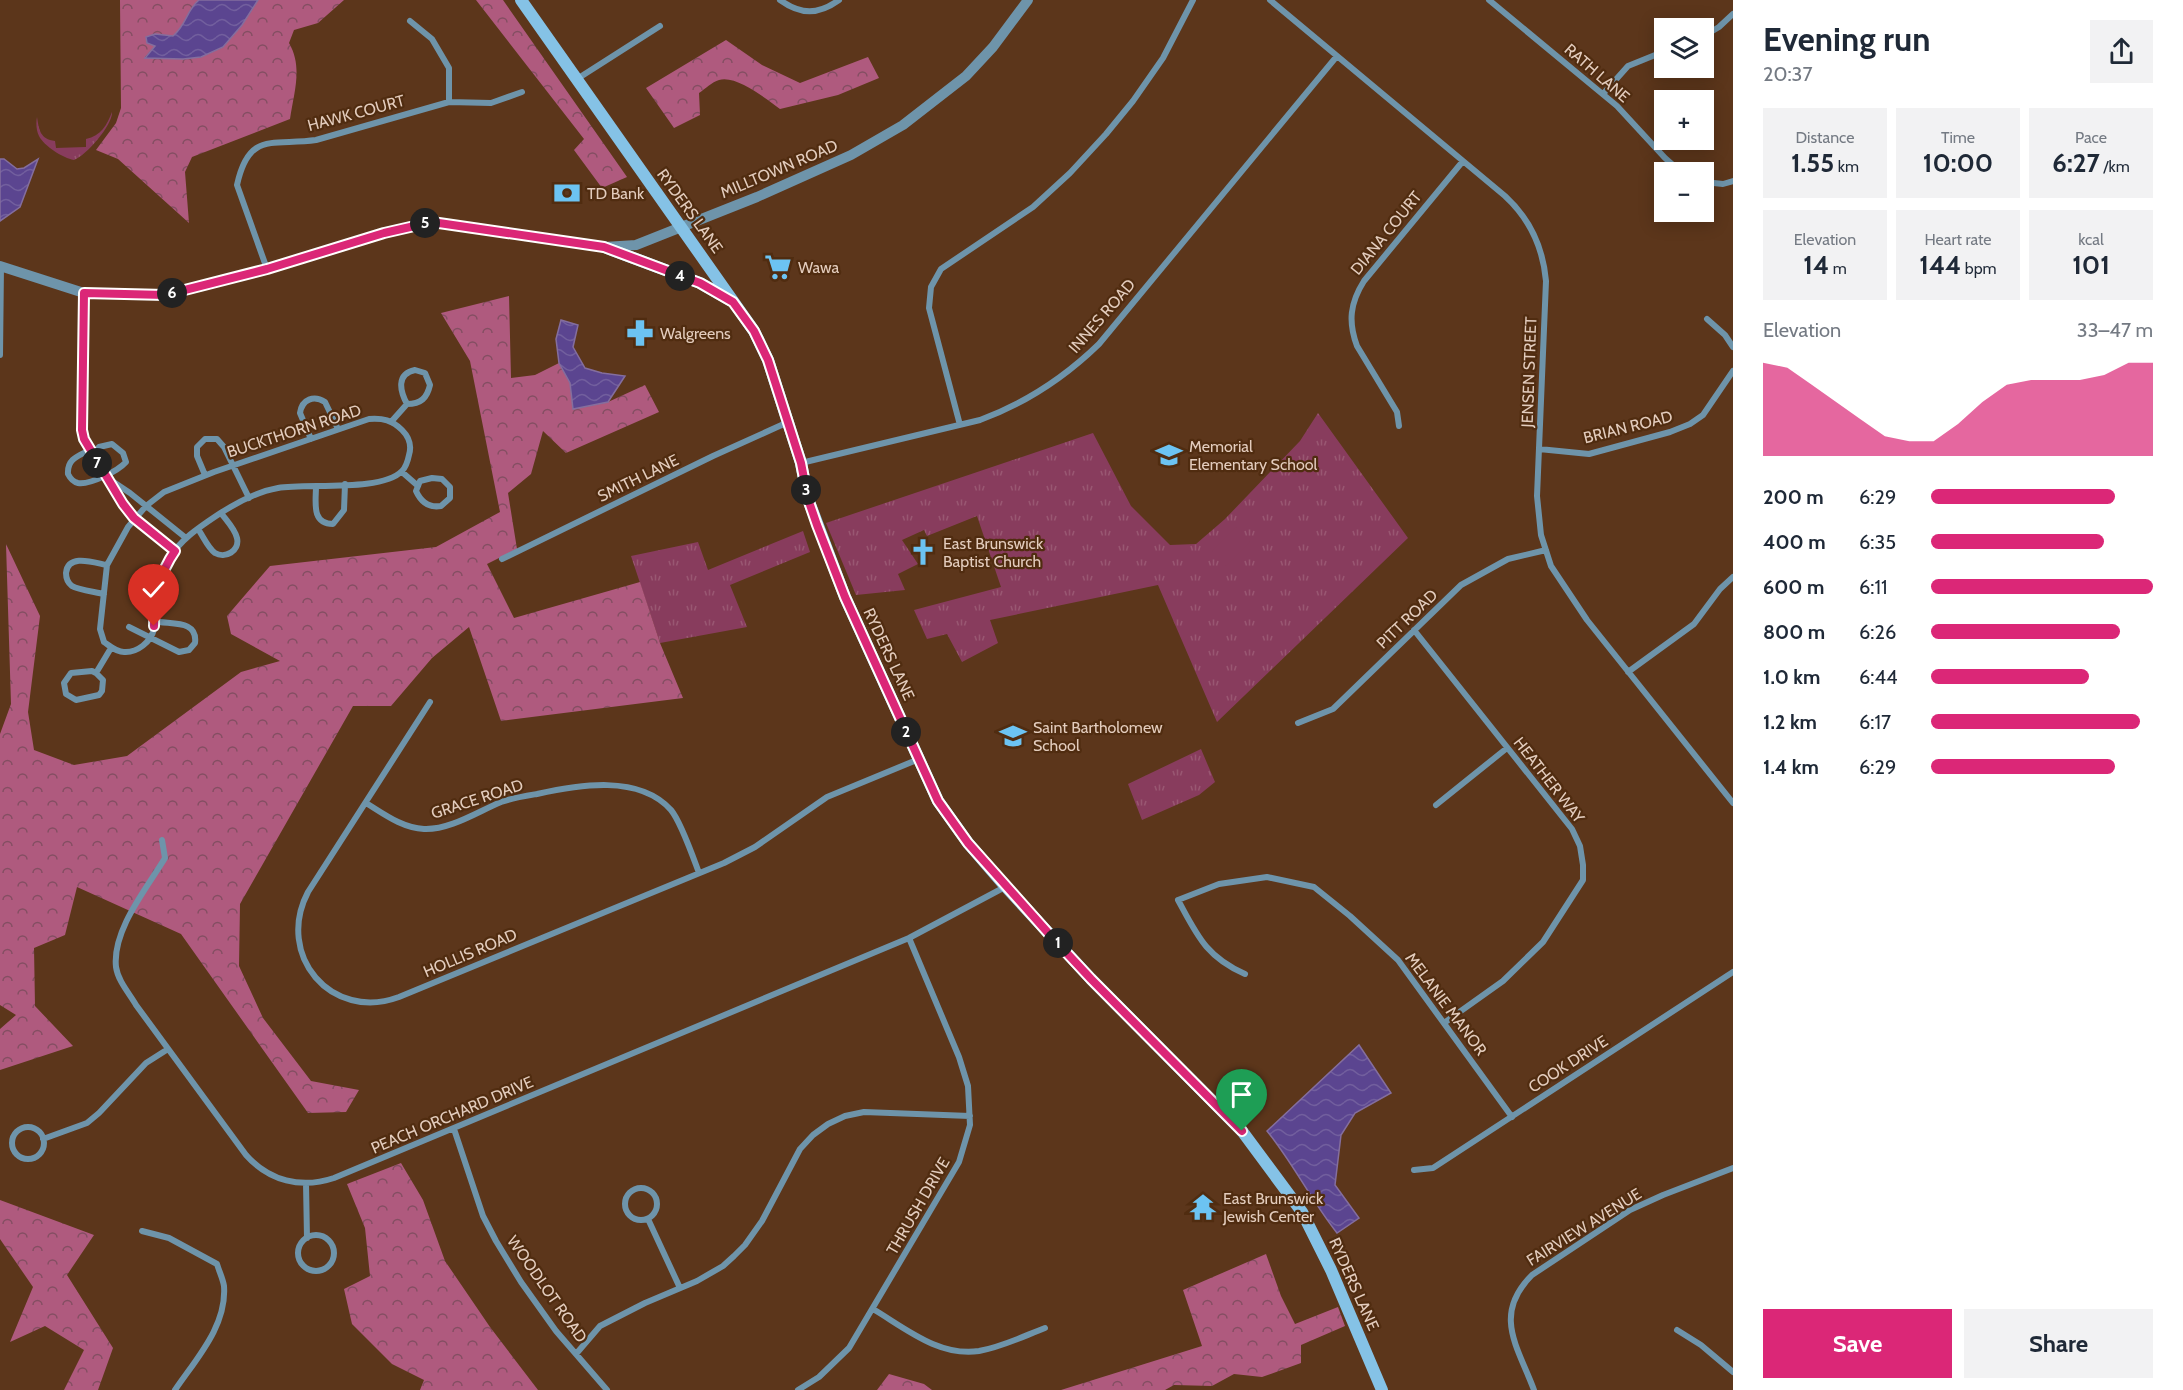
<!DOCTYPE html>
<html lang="en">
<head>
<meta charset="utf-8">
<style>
	body { margin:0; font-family:Cabin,sans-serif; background:#f2f2f3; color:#1f2937; height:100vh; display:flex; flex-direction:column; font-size:22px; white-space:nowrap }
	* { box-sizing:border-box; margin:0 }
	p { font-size:20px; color:#747a83 }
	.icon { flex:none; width:33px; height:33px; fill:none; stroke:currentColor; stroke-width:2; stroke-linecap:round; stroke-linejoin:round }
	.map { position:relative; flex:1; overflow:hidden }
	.details { display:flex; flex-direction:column; background:#fff; width:450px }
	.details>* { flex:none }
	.controls { position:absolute; left:1654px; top:18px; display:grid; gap:12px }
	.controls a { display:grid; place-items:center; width:60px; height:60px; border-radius:0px; background:#fff; box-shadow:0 3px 15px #0003; font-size:30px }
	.pin { position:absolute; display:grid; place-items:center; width:51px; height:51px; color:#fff; margin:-62px -26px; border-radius:50% 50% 50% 0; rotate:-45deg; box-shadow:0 0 6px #0007 }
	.pin .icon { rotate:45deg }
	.km { position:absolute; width:30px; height:30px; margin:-15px; border-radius:50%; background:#222; color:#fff; font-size:16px; line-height:30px; text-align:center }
	.round { display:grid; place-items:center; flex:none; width:63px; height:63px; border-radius:0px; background:#f2f2f3 }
	.headline { display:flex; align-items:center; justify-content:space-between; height:102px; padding:0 30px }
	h1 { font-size:33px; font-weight:700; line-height:45px }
	.figures { display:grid; grid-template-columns:repeat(3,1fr); gap:9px; height:102px; padding:6px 30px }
	.figures div { display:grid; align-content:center; border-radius:0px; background:#f2f2f3; text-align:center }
	.figures b { font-size:26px; font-weight:700 }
	.figures small { font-size:16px; font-weight:400 }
	.figures p { font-size:16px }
	.chart { height:168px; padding:12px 30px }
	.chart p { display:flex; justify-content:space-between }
	.chart svg { width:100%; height:108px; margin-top:6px; fill:#db2777; opacity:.7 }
	.button { display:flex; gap:12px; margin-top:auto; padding:12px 30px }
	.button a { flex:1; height:69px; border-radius:0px; background:#db2777; color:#fff; font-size:24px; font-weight:700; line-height:69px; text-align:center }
	.button a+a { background:#f2f2f3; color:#1f2937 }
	ul { padding:0 30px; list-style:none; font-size:20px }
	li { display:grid; grid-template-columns:96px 72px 1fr; align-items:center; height:45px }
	li i { height:15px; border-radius:8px; background:#db2777 }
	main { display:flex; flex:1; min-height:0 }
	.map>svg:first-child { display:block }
	.grass { fill:url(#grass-tufts) }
	.forest { fill:url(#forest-crowns) }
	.garden { fill:#883c5d }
	.water { fill:url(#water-waves); stroke:#846e9e; stroke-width:1.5 }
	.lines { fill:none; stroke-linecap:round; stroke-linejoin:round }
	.minor { stroke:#6e94aa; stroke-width:6 }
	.tertiary { stroke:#6e94aa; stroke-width:10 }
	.secondary { stroke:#85c2e6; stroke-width:12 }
	.route-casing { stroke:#fff; stroke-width:12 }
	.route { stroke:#db2777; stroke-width:8 }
	.labels { text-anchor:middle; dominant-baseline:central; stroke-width:4.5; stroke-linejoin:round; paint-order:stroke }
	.street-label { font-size:16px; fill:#e3ccbd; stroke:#502c10 }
	.poi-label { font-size:16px; fill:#e3ccbd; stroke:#502c10; text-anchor:start }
</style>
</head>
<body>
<main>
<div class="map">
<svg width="1733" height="1390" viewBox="0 0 1733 1390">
	<defs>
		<pattern id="grass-tufts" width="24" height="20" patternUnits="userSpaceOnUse" patternTransform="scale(1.5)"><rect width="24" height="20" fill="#883c5d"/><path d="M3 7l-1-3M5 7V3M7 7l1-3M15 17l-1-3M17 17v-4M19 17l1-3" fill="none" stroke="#995772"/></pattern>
		<pattern id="forest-crowns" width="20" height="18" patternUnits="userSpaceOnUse" patternTransform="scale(1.5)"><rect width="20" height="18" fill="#af5a7e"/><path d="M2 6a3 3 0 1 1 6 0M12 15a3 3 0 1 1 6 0" fill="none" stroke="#844e62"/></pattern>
		<pattern id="water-waves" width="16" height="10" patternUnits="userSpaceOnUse" patternTransform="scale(1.5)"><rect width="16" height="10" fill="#5b4590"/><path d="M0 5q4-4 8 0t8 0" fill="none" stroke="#725f9e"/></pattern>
	</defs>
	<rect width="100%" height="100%" fill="#5c361b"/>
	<path class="grass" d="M112,112c1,12 -25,43 -38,48 -11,-2 -30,-14 -35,-24 -3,-6 -3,-14 -2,-19 2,13 3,22 18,24l1,7 30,-1v-8c15,-3 21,-14 26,-27z
		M1318,413l90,125 -191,184 -59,-137 -168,35 8,23 -36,19 -15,-28 -20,5 -13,-29 87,-23 -24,-71 -50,20 -3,-6 -22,10 16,24 -20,10 7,16 -49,5 -30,-72 267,-90 38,73 39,39 26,-1 29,-25 75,-78z
		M803,531l7,21 -80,33 17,42 -87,16 -29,-87 67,-14 10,28z
		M1201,749l14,33 -16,13 -57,25 -14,-36z"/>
	<path class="forest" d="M120,0h79c-12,11 -13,25 -26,36l-18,-2v12l-10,11 38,2 18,-2 22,-10 19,-22 16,-25h86l-26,23 -24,7 -5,13c14,24 5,49 1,76l-98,38 -7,15 4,51 -71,-64 -22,-9 20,-27 5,-15z
		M476,0h27l124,177 -25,11 -28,-38 10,-11z
		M726,40l36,25 38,18 68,-26 11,21 -41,17 -58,14c-14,-10 -43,-34 -61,-29 -7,2 -14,9 -20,13l1,22 -26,13 -28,-40z
		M509,296l2,82 24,-3 24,-12 11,20 4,26 34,-7 37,-17 14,27 -93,41 -23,-22 -12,43 -23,19 9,56 -30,15 27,54 126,-36 20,61 23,55 -182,23 -32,-94 -37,31 -41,48h-38l-113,198 -1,62 24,52 48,63 48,9 -13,22 -38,1 -127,-179 -104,-47 -12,48 -31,13 1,58 38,40 -73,24v-41l16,-14 -16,-10v-271l11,-30 -5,-160 34,72 -12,96 6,38 40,15 53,-9 114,-84 39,-11 -49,-27 -4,-18 43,-50 166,-19 64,-35 -30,-151 -29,-48z
		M401,1163l22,37 22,61 45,66 48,63h-118l4,-10 -32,-16 -40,-40 -8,-35 26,-13 -5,-48 -18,-44z
		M0,1200l94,35 -27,40 46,73 -15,42h-34l20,-40 -39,-24 -35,16 23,-55 -33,-48z
		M1266,1254l15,42 14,28 43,-17 7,19 -44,19v18l-39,14 -28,-3 -22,12 -38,-1 -9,5h-104l141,-44 -19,-56z
		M889,1374l35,10 8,6h-55z"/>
	<path class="garden" d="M1236,527l14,15 -24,24 -14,-15z"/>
	<path class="water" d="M199,0h59l-16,25 -19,22 -22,10 -18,2 -38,-1 10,-12 -8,-3 -1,-6 9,-3 18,2c14,-12 13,-25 26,-36z
		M0,159h4l13,10 7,-1 14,-9 -18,48 -20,14z
		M561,320l17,5 -5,22 12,21 17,5 23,3 -17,26 -35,7 -3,-26 -11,-20 -3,-24z
		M1359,1045l32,48 -36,20 -14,22 -6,50 24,33 -22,15c-26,-33 -44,-70 -70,-102z"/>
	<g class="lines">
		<path class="minor" d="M780,0c21,15 38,15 59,0
			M1270,0l235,196c25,23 38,51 41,85l-9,215 4,39 10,31 36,54 146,183
			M1489,0l128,106 48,52 16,14
			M410,21l22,18 17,29v34
			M1704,36l15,-9 14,-13
			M577,79l83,-53
			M1603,94l25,-28 37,-15
			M1704,182l19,2 10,-3
			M267,269l-30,-84c12,-54 35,-39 79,-45l133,-38 42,1 31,-11
			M84,293l-2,137 2,9 39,65 11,14 41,33
			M1707,319l18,16 8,12
			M0,355l1,-89
			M415,370l10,3 5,12c-3,13 -9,19 -23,19 -7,-13 -11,-30 8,-34z
			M369,419c14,-1 23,1 33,11 7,7 10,15 7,25 -1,5 -3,12 -7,16 -20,21 -95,12 -124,17 -23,4 -44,16 -62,28 -18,12 -36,24 -47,43 -6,11 -12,25 -14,38 -2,10 1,21 -1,32 -3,13 -17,24 -30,23 -8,0 -14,-6 -20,-10l-4,-13 7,-64 21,-38 18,-21 18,-14 50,-20z
			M391,422l16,-18
			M960,425l-31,-117 2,-21 10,-18 92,-62 37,-34 36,-39 27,-33 30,-43 30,-58
			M1399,426l-2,-14 -40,-66c-9,-24 -7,-43 7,-65l99,-120
			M311,439l-11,-26c2,-14 14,-18 25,-11l13,27
			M1539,449l50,5 81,-22 20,-8 13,-9 30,-44
			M90,450c-12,6 -23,9 -22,24 2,4 5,8 10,9 12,2 40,-12 48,-21l-3,-9 -11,-9 -13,3 -6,9
			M801,463l179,-43c46,-17 83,-41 119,-76l238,-288
			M402,472l16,14
			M205,475l-8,-19v-9l8,-8h12l7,8 25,51
			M106,477l24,16 56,45
			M432,478l10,1 8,8v11l-9,8c-12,2 -20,-4 -25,-15l4,-10z
			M316,486c0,16 -5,38 17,38l11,-14 1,-26
			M198,529c5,7 10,19 17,24 10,6 25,-2 22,-15 -2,-9 -11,-18 -16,-25
			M502,559l211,-103 73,-33
			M104,594c-7,-2 -26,-4 -32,-8 -4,-3 -6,-8 -6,-13 2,-20 29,-10 41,-8
			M129,627l50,25 10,-2 6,-7c3,-24 -25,-18 -41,-22
			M1414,630l158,199 8,17 3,19v15l-40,62 -40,39 -59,42
			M92,671l4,2 7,7 -1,11 -3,4 -23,5 -10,-6 -2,-11 7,-10z
			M1628,672l66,-48 26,-35 13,-12
			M96,673l15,-25
			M430,702l-122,190c-33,63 23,130 91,105l325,-134 31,-16 72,-50 92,-38
			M1298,723l35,-14 128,-124 47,-26 38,-9
			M366,803c18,11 36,25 58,26 26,1 53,-17 77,-27 11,-4 24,-6 36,-8 41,-9 102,-20 134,16 10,12 22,47 28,63
			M1436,805l71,-57
			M162,840l3,18c-18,30 -53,72 -49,109 2,14 13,26 20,38l110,150c23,26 55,34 88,23l575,-240 96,-51
			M1245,974c-39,-17 -48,-39 -67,-74l41,-16 48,-7 47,10 36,29 48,44 114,157
			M12 1143a16 16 0 1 1 32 0a16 16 0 1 1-32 0Z
			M454,1129l29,87 13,25 25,41 35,49 51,59
			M43,1139l44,-16 12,-10 47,-50 22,-14
			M1414,1170l19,-2 300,-196
			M306,1183l1,55
			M625 1204a16 16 0 1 1 32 0a16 16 0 1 1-32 0Z
			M648,1219l32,69
			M142,1231l27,7 48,26c2,7 6,15 7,22 3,40 -28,73 -49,104
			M298 1253a18 18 0 1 1 36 0a18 18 0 1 1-36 0Z
			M873,1309c32,19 66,48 106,42 23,-4 45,-15 66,-23
			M1677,1330l24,15 32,27
			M576,1354l24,-28 45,-23 52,-22 26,-15 11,-10 11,-11 17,-24 38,-72 13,-14 15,-11 17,-8 19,-4 106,4
			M798,1390l21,-13 30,-29 110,-186 11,-37 -2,-39 -9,-29 -50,-119
			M1534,1390c-16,-43 -42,-75 -2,-115l98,-65 33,-15 70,-27"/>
		<path class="tertiary" d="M0,266l84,27 81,2 102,-26 117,-36 48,-11 172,25 32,-2 121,-48 94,-42 52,-30 63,-49 27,-29 35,-47"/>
		<path class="secondary" d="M521,0l233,331 14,29 33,103 7,36 37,98 93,204 30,42 38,44 85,92 151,152 60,81 29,58 51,120
			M604,247l96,36 30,17"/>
	</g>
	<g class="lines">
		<defs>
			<path id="route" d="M154,626c0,-28 5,-52 21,-75l-41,-33 -11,-14 -39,-65 -2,-9 2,-137 81,2 102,-26 117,-36 48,-11 172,25 96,36 33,19 21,29 14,29 33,103 7,36 9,26 28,72 93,204 30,42 82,92 41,44 151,152"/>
		</defs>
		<use href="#route" class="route-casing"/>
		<use href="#route" class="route"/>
	</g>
	<defs>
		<symbol id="bank-bare" viewBox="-9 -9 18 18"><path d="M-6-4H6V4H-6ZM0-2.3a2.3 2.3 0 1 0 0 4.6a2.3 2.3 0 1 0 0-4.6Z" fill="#6cc3f2" stroke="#502c10" stroke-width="2.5" paint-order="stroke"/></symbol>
		<symbol id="supermarket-bare" viewBox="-9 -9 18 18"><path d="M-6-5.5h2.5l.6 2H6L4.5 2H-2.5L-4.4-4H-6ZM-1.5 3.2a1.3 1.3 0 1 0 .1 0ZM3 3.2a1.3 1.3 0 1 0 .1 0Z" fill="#6cc3f2" stroke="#502c10" stroke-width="2.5" paint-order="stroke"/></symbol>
		<symbol id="pharmacy-bare" viewBox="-9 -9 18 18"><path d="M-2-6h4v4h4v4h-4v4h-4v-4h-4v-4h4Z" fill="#6cc3f2" stroke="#502c10" stroke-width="2.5" paint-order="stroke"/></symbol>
		<symbol id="school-bare" viewBox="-9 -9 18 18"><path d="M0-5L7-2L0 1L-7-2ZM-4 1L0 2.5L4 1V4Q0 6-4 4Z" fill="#6cc3f2" stroke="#502c10" stroke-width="2.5" paint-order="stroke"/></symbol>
		<symbol id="church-bare" viewBox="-9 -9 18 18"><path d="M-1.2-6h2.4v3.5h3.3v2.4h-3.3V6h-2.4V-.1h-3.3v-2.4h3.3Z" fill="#6cc3f2" stroke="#502c10" stroke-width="2.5" paint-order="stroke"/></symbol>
		<symbol id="temple-bare" viewBox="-9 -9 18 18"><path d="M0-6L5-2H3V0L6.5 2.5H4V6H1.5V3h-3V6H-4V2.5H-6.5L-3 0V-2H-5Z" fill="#6cc3f2" stroke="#502c10" stroke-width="2.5" paint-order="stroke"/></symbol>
	</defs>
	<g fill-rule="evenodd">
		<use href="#bank-bare" x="548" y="174" width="38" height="38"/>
		<use href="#supermarket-bare" x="759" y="248" width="38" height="38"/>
		<use href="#pharmacy-bare" x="621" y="314" width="38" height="38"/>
		<use href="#school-bare" x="1150" y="436" width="38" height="38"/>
		<use href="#church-bare" x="904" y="533" width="38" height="38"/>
		<use href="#school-bare" x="994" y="717" width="38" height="38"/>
		<use href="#temple-bare" x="1184" y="1188" width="38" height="38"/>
	</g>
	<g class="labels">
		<g class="street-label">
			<text transform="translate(1597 73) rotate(41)">RATH LANE</text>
			<text transform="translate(356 113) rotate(-15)">HAWK COURT</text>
			<text transform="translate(779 169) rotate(-23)">MILLTOWN ROAD</text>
			<text transform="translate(690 211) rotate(54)">RYDERS LANE</text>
			<text transform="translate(1386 233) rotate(-51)">DIANA COURT</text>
			<text transform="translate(1102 316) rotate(-49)">INNES ROAD</text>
			<text transform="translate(1529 372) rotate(-88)">JENSEN STREET</text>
			<text transform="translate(1628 427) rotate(-14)">BRIAN ROAD</text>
			<text transform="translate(294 431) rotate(-18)">BUCKTHORN ROAD</text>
			<text transform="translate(638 478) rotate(-26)">SMITH LANE</text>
			<text transform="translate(1407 619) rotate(-44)">PITT ROAD</text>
			<text transform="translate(889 654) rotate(65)">RYDERS LANE</text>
			<text transform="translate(1549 780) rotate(52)">HEATHER WAY</text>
			<text transform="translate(477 799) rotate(-18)">GRACE ROAD</text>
			<text transform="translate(470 953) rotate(-23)">HOLLIS ROAD</text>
			<text transform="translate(1446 1004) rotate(53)">MELANIE MANOR</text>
			<text transform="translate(1568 1064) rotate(-33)">COOK DRIVE</text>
			<text transform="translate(452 1115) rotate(-23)">PEACH ORCHARD DRIVE</text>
			<text transform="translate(918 1206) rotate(-60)">THRUSH DRIVE</text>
			<text transform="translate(1584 1227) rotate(-32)">FAIRVIEW AVENUE</text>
			<text transform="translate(1354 1284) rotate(66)">RYDERS LANE</text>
			<text transform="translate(547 1289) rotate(55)">WOODLOT ROAD</text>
		</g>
		<g class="poi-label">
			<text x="587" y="193">TD Bank</text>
			<text x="798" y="267">Wawa</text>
			<text x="660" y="333">Walgreens</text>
			<text x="1189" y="446">Memorial<tspan x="1189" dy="18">Elementary School</tspan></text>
			<text x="943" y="543">East Brunswick<tspan x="943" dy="18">Baptist Church</tspan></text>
			<text x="1033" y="727">Saint Bartholomew<tspan x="1033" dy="18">School</tspan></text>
			<text x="1223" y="1198">East Brunswick<tspan x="1223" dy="18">Jewish Center</tspan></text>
		</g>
	</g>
</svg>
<div class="controls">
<a><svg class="icon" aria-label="layers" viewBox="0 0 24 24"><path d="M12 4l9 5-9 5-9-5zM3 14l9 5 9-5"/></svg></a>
<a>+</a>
<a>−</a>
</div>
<div class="pin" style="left:1242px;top:1131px;background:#1e9e55"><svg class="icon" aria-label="arrive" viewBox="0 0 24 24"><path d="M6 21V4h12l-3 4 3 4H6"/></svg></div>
<div class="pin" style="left:154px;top:626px;background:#d93025"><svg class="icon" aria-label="check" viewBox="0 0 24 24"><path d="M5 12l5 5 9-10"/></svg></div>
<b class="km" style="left:1058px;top:943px">1</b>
<b class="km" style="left:906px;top:732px">2</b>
<b class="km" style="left:806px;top:490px">3</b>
<b class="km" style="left:680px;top:276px">4</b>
<b class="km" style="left:425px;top:223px">5</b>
<b class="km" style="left:172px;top:293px">6</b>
<b class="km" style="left:97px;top:463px">7</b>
</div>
<section class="details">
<div class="headline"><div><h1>Evening run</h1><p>20:37</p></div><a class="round"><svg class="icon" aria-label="share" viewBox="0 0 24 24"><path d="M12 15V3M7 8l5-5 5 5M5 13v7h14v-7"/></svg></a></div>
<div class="figures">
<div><p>Distance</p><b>1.55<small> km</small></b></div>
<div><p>Time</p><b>10:00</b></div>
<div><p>Pace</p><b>6:27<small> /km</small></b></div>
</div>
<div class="figures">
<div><p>Elevation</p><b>14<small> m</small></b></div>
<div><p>Heart rate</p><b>144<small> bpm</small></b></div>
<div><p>kcal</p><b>101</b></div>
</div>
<div class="chart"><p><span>Elevation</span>33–47 m</p>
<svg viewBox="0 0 160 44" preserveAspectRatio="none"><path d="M0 44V6L10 8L20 15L30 22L40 29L50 36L60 38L70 38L80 31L90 22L100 15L110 13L120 13L130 13L140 11L150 6L160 6V44z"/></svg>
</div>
<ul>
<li><b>200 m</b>6:29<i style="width:83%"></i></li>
<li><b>400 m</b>6:35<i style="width:78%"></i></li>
<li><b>600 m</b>6:11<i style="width:100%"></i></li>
<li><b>800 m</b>6:26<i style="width:85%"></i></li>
<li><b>1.0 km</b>6:44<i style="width:71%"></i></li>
<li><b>1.2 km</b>6:17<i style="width:94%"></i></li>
<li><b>1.4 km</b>6:29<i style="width:83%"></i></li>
</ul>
<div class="button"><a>Save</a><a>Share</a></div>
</section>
</main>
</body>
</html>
